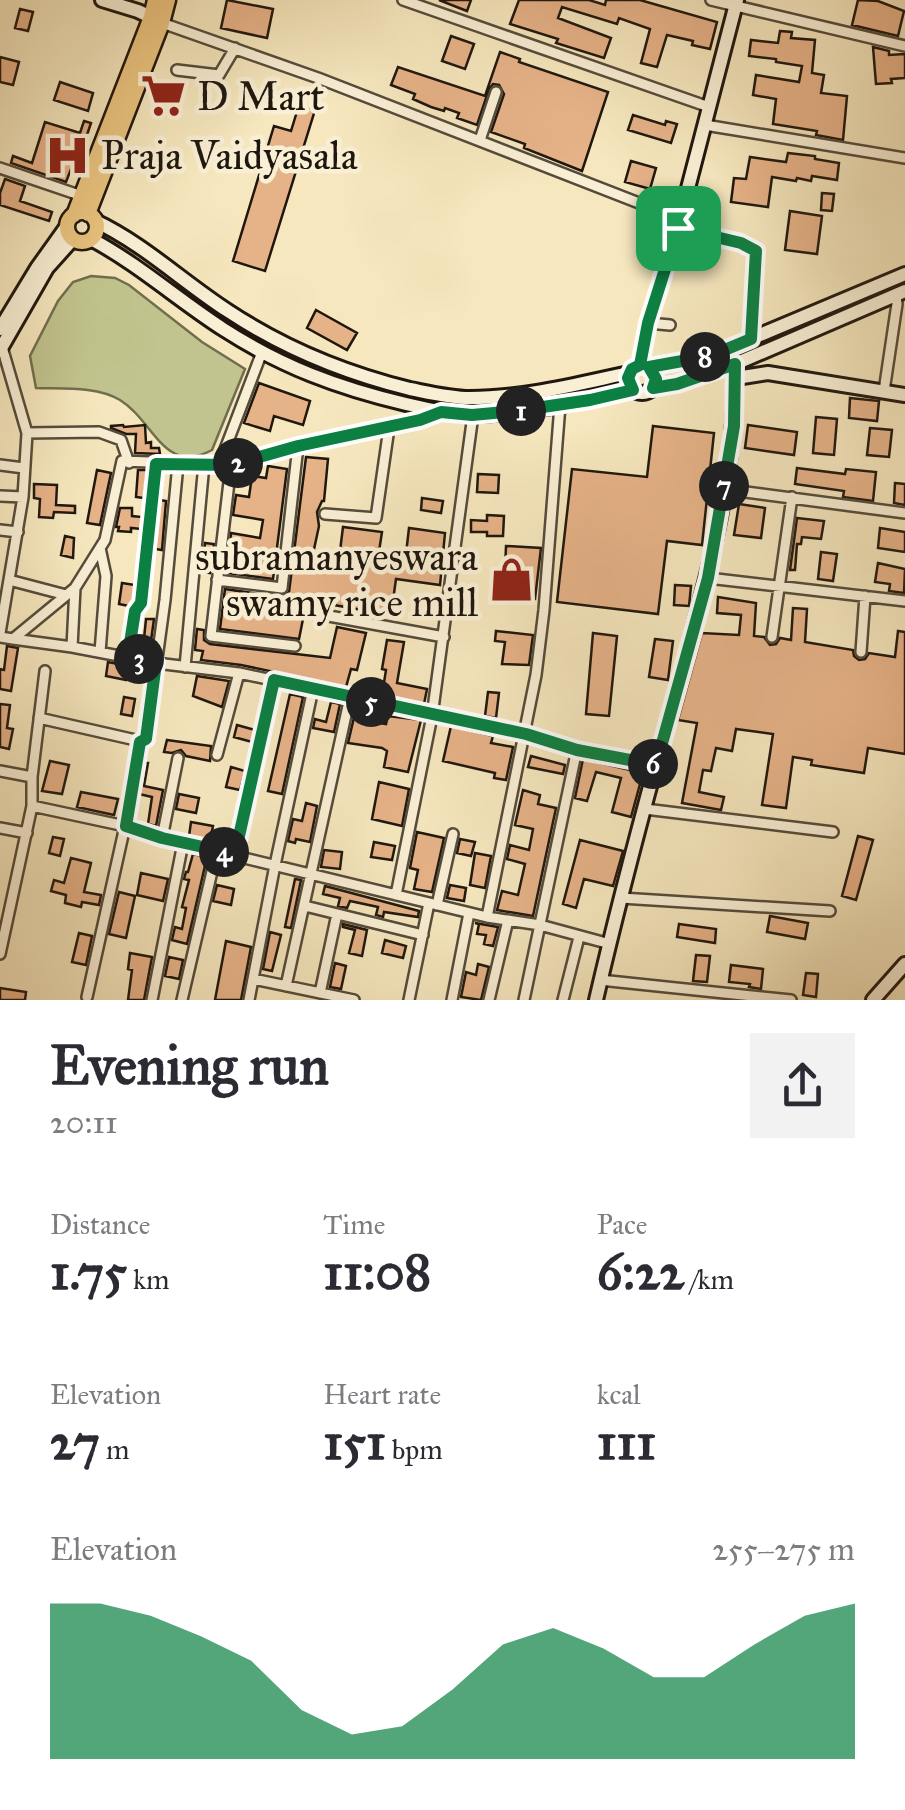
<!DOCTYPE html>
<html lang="en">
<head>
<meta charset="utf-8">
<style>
	body { margin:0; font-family:"IM FELL Great Primer",serif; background:#f2f2f3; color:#2b2b33; height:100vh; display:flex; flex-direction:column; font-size:38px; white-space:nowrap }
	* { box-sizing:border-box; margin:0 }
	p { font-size:32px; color:#7c7c81 }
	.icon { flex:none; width:55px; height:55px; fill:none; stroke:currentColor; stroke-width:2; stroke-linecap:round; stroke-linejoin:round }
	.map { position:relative; height:1000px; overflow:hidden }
	.sheet { display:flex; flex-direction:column; background:#fff; flex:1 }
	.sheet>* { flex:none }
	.pin { position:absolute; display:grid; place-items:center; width:85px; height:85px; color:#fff; margin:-42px; border-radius:20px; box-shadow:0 5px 15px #0006 }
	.km { position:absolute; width:50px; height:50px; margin:-25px; border-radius:50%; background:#222; color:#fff; font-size:28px; line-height:50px; text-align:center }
	.round { display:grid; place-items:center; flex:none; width:105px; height:105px; border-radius:0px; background:#f2f2f3 }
	.headline { display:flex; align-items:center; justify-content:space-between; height:170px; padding:0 50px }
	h1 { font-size:55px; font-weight:700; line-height:75px }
	.metrics { display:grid; grid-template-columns:repeat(3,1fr); gap:15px; height:170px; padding:10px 50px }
	.metrics div { display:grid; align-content:center }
	.metrics b { font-size:50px; font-weight:700 }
	.metrics small { font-size:28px; font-weight:400 }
	.metrics p { font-size:28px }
	.chart { height:280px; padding:20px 50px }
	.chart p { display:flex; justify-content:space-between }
	.chart svg { width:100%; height:180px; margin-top:10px; fill:#0b8043; opacity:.7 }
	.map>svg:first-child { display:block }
	.green { fill:#c1c48e; stroke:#706e4e; stroke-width:2.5 }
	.building { fill:#e6b288; stroke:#1f170e; stroke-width:2.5 }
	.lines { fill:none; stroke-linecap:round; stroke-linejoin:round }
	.street-casing { stroke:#554b3a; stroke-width:14 }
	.secondary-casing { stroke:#1f170e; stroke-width:18 }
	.primary-casing { stroke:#1f170e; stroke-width:19 }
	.street { stroke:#f9efd5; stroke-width:9 }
	.secondary { stroke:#f9efd5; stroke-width:12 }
	.primary { stroke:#ebc47f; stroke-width:14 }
	.route-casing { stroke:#fff; stroke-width:20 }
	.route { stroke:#0b8043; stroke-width:12 }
	.labels { text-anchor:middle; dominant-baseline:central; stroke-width:9; stroke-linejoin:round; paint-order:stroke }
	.poi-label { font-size:40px; fill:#1f170e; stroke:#f9efd5; text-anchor:start }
</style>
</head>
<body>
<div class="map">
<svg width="905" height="1000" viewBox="0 0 905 1000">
	<rect width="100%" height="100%" fill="#f6e7be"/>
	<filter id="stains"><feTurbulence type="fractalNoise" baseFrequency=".002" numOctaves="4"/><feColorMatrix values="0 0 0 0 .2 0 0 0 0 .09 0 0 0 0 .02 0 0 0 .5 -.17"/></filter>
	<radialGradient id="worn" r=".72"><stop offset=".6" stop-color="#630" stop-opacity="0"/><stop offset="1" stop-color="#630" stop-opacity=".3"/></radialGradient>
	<path class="green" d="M91,276l24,2 14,7 73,57 43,27 -33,81c-48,26 -58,-29 -92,-50 -23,-14 -58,-11 -84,-12l-6,-32 28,-55 15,-19z"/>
	<path class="building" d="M227,0l46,9 -6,29 -46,-10z
		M439,0h32l-4,11z
		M519,0h70l16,5 1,-5h34l77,22 -7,27 -18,-4 1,-4 -26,-6 -10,32 -16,-4 9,-34 -31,-11 -2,6 -55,-17 -4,11 53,20 -7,20 -48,-15 2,-4 -48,-15z
		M858,0l20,1 26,10 -6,25 -46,-11z
		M20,9l13,3 -5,19 -13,-3z
		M780,31l12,1 -1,6 24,2 -3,33 12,2 -3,18 26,3 -4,44 -27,-5 1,-4 -44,-7 3,-25 -23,-4 3,-20 43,7 3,-16 -26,-4v-3l-27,-3 2,-16 27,3z
		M451,36l23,8 -9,25 -23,-8z
		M873,47l16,4v4l16,-1v24l-14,1 1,4 -16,1z
		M500,52l20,7 -1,3 89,30 -26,79 -58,-23 1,-4 -34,-12 13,-38 -5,-9 -6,-1 -4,5 -12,36 -20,-7 2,-5 -14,-5 -1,3 -13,-4 -18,-8 2,-5 -24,-9 7,-18 87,29z
		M0,57l19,5 -6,23 -13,-3z
		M60,82l33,11 -5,18 -34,-11z
		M299,105l16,5 -50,161 -32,-10 41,-135 17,5z
		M633,115l32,10 1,-4 11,3 -6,19 -43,-13z
		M84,121l7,2 -8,24 -3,-1 -14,36 -55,-19 2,-7 19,7 13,-41 35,11z
		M788,153l27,3v3l24,4 -2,17 -25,-4 -1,5 -14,-3 -1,3 -24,-4 -4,30 -37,-5 3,-24 12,1 4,-22 36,5z
		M631,161l25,7 -6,21 -25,-7z
		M5,179l20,7 -5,15 32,11 -3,9 -49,-16v-12z
		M822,193l12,1 -2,17 -11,-1z
		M790,211l32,5 -5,38 -32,-4z
		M316,310l41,23 -10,17 -40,-22z
		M259,383l51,18 -7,24 -29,-9 -4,15 -26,-8z
		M850,398l29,3 -2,20 -28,-3z
		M816,417l21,2 -3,36 -21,-2z
		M123,425l1,2 21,-2 1,18 5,-1v6h8l1,6 -25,-1 1,-19h-10l-15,-6v-2z
		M748,425l49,7 -3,23 -49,-7z
		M653,426l61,7 -12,112 -35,-4 -9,73 -101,-12 15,-133 75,8z
		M870,428l22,2 -3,27 -22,-2z
		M306,457l22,2 -4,42h-2l-5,11 2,14 -6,28 26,5 4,-32 39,5 -4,26 27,4 4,-34 36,5 -5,52 -44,-6 -5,36 -86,-15 -6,12 4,7 -4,20 -79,-10 5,-40 47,7v5l11,2 1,-7 5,-4z
		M268,466l19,3 -14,110 -46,-6 4,-40 29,5 3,-18 -30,-5 3,-20 13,2 3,-21 14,2z
		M797,468l48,6 1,-5 30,3 -3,29 -30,-4 1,-6 -49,-7z
		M97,470l14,3 -11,52 -13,-2z
		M138,470h9l-3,28 -8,-1z
		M478,474l21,1 -1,18 -21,-1z
		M895,483l10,1v21l-11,-2z
		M34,484l23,1 -1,20 19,1v7l-21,-1 -1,6 -14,-1 1,-18 -6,-1z
		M422,498l21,3 -2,12 -20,-3z
		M160,500l6,1 -4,49 -7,-1z
		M739,504l26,4 -4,30 -27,-3z
		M120,508h12v8l10,1 -1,12 -10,-1v4l-13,-1 1,-4h-3z
		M487,515l17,1 -1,20h-16v-4h-16v-12l16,1z
		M797,518l27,3 -3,18 -19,-2 -1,7h-4l-2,26h-5z
		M880,528l25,4v20l-27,-4z
		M65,536l9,2 -1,20 -12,-3z
		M205,543l9,1 -4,29 -8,-1z
		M506,546l35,2 -6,51 -21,-2 1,-10 -14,-1 2,-16h2z
		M821,552l16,2 -4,27 -15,-2z
		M878,563l27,6 -1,24 -15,-2 1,-7 -15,-2z
		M122,583l13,2 -2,15 -4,6 -10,-2z
		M675,585l16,1 -2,20 -15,-1z
		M718,597l38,6 -2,33 10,1 6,8 6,-1 4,-6 11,2 2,-32 14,1 -2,33 48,8 1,6 5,4 6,-1 4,-6 26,4 3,-26 7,1v122l-37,-6 -4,25 -53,-8 1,-5 -19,-3 -7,51 -24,-3 11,-71 -37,-5 -4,22 -16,-3 -5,23 -8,-1 -4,22 25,5 -3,13 -39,-7 15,-80 -19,-3 24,-87 37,2 2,-20 -24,-2z
		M146,619h8l-4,29h-7z
		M337,627l29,6 -9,37 -6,-1 -5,18 -105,-22 -40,-5 2,-9 -8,-1 2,-21 7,1v10l6,4 120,14z
		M496,631l37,4 -4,30 -27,-1 3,-22 -10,-1z
		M593,633l24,3 -8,80 -23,-2z
		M655,639l18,2 -5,39 -19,-3z
		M387,640l17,2 -7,41 30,6 -3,15 -42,-9 4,-25 -4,-1z
		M7,646l11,2 -7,43 -11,-2v-20l4,1z
		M108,662l20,4 -2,14 -20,-4z
		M197,676l32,5 -7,26 -29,-11z
		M488,692l11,1 -3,25 -11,-2z
		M290,694l13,3 -21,97 -14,-3z
		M124,697l11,2 -3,17 -11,-2z
		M331,702l9,2 -6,28 -21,-4 2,-9 11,3z
		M0,704l10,1 -3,23 6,1 -4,20 -9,-2z
		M356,709l13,3 -2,9 19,3 2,-8 33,4 -13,52 -24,-5 3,-16 -5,-3 -34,-5z
		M237,725l18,5 -3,12 -18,-5z
		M451,726l42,10 -2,7 22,4 -7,33 -12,-2 1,-5 -52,-12z
		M167,740l44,6 -1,15 -24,-5 -5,-6 -9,3 -8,-1z
		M531,756l34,9 -2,9 -35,-7z
		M583,759l60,14 -12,44 -19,-5 9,-34 -25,-6 -9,29 -12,-3z
		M50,761l19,4 -7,29 -20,-3z
		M144,763h4l-4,23 19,4 -7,36 -8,-2 4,-27 -13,-3z
		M231,767l14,4 -5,19 -14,-3z
		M379,782l30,7 -7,37 -30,-7z
		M523,790l17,5 -2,9 18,4 -23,108 -36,-6 5,-19 16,4 7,-31 -18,-5 3,-14 19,5 4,-21 -18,-4z
		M81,792l37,7 -4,16 -37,-8z
		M179,794l20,4 -3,15 -20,-4z
		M306,803l11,3 -7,36 -14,-3 -1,4 -7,-2 5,-22 9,2z
		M191,822l22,4 -3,15 -21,-5z
		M417,832l27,6 -12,54 -18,-3 4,-19 -8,-2z
		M858,836l15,4 -17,60 -14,-4z
		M53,837l11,2 -4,17 -11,-3z
		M460,839l15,3 -4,14 -14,-3z
		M580,840l43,11 -10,35 -29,-7 -8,29 -13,-4z
		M374,842l21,4 -3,14 -21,-3z
		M324,850l18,2 -2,17 -19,-2z
		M475,853l16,3 -6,32 -15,-3z
		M193,854l14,3 -20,87 -15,-4 3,-13 7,2 4,-21 -4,-1 7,-27 -5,-1 2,-7h2z
		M71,858l20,5 -7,29 17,3 -2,10 -17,-3 -1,5 -16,-4 1,-8 -15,-4 3,-11 10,3z
		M141,873l27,6 -5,22 -26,-6z
		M295,879l6,1 -10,48 -6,-1z
		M217,885l17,4 -3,16 -18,-4z
		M450,885l16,3 -2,13 -17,-3z
		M325,886l94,25 -1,6 -34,-5 -1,5 -7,-2 2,-8 -28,-6 -3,7 -9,-2 2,-8 -17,-4z
		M119,892l16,4 -9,42 -17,-4z
		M770,916l38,7 -3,16 -38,-7z
		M475,923l23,4 -5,19 -9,-2 2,-9 -9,-1 2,-10z
		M343,924l24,6 -5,26 -13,-3 6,-23 -12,-3z
		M679,924l37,5 -1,14 -38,-6z
		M270,932l11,3 -9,36 -9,-2z
		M79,933l13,3 -6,29 -14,-3z
		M385,940l21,6 -3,12 -21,-5z
		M226,941l25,6 -10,53h-26z
		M130,953l22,4 -8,43h-16l4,-30 -4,-1z
		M696,955l14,1 -3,26 -14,-1z
		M169,957l14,3 -4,19 -14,-3z
		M335,963l11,3 -5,23 -11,-2z
		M478,964l11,3 -8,33 -20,-3 5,-25 10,3z
		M731,965l32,4 -2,20 -12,-2 1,-3 -21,-2z
		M806,973l12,1 -2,23 -13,-2z
		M0,988l26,4 -1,8h-25z"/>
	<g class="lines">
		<defs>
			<path id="street" d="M403,0l306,107
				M711,0l194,46
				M162,23l156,55 362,141
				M177,70l42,5 16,-27
				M705,125l200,33
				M480,140l16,-48
				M0,168l82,28
				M678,228l63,15 15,8 -5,88
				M648,323l22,2
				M884,391l13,-87 -1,-9
				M27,433l72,-1 22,8 8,23
				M0,465l24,3
				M219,465l43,-113
				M231,465l-20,171 84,10
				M723,489l182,24
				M0,496l23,1
				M325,514l51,4 13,-90
				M0,530l18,2
				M708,578l197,23
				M9,580l57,15
				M217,580l65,8 16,-142
				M307,612l137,25
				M0,633l23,-136 4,-64 -25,-86
				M0,637l13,2 62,-51 30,-48 17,-79 109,4 67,-19 122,-26 19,-7
				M772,637l20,-140
				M13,639l59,8 84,16 83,10 286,61 52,15 79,16
				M72,647l3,-59
				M100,652l6,-76 -6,-28
				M861,652l4,-56
				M127,656l8,-45 6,-8 15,-139
				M185,667l19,-203
				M39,718l101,23
				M217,755l22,-82
				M0,771l32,6
				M32,806l93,20 37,12 325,79 53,8 70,19
				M645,809l188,23
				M0,828l27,5
				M162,838l16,-80
				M235,854l39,-174
				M396,895l36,-179 41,-301
				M621,898l209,13
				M437,905l16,-71
				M305,906l118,29
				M487,917l49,-242 8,-65 16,-205
				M0,954l32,-148v-29l13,-106
				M253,979l101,21
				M600,980l191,20
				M286,986l64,-289
				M320,993l17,-79
				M87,997l38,-171 15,-85 6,-2 19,-139 13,-136
				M152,1000l31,-157
				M182,1000l35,-150
				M249,1000l26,-135 38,-176
				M409,1000l20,-97
				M452,1000l17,-87
				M489,1000l19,-80
				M524,1000l53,-251
				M563,1000l16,-63"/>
			<path id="secondary" d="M102,0l36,11 13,6
				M95,221c49,23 88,61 133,90 56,37 117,62 182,78 20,4 40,9 60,9 54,0 107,-14 159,-25
				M91,239c47,25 87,61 132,90 59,38 115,59 183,75 23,5 45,11 68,11 53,-1 107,-13 159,-25
				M0,329l37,-61 30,-42
				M0,350l47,-82 26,-29
				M628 379a14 14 0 1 1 28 0a14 14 0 1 1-28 0Z
				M640,365l8,-42 32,-104 57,-219
				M649,367l61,-11 195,-82
				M736,378l32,-5 137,22
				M653,388l24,-4 58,-20 170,-73
				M596,1000c23,-99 49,-197 76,-294 31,-111 65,-226 63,-342
				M873,1000l32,-36"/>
			<path id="primary" d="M67 227a15 15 0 1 1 30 0a15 15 0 1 1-30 0Z
				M88,214l74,-191 6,-23
				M74,215l77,-198 4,-17"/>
		</defs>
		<use href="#street" class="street-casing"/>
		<use href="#secondary" class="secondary-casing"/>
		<use href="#primary" class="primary-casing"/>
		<use href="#street" class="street"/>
		<use href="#secondary" class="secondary"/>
		<use href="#primary" class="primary"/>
	</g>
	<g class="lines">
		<defs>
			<path id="route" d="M678,228l63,15 15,8 -5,88 -41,17 -61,11 7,12 -3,9 24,-4 58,-20 -1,62 -26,152 -52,187 -79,-15 -51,-16 -252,-54 -39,174 -73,-16 -36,-12 14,-84 6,-3 10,-76 -28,-7 7,-45 6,-8 15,-139 75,1 67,-19 122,-26 21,-8 31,3 44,-4 74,-11 43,-10 -5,-12 4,-9 8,-4 8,-42z"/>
		</defs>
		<use href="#route" class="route-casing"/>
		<use href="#route" class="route"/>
	</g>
	<defs>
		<symbol id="supermarket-bare" viewBox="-9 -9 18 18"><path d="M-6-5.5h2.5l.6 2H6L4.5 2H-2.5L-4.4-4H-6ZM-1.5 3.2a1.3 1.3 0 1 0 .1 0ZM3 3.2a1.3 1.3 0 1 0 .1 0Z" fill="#8f2418" stroke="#f9efd5" stroke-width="2.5" paint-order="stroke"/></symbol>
		<symbol id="hospital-bare" viewBox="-9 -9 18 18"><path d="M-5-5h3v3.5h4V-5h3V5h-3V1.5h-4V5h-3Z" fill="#8f2418" stroke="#f9efd5" stroke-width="2.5" paint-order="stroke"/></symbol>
		<symbol id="shop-bare" viewBox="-9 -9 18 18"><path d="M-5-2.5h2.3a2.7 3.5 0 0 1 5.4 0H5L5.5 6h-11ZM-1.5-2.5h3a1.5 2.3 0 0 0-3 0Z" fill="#8f2418" stroke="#f9efd5" stroke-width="2.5" paint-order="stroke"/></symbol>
	</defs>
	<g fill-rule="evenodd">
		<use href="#supermarket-bare" x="132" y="64" width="63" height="63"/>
		<use href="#hospital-bare" x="36" y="124" width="63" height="63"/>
		<use href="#shop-bare" x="480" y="548" width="63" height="63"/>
	</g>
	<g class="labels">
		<g class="poi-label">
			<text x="197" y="96">D Mart</text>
			<text x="101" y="155">Praja Vaidyasala</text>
			<text x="478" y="556" text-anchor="end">subramanyeswara<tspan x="478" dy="46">swamy rice mill</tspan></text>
		</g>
	</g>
	<rect width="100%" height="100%" filter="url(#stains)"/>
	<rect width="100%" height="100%" fill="url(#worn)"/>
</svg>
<div class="pin" style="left:678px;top:228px;background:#1e9e55"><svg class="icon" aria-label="arrive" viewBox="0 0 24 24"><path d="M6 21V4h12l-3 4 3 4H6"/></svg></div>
<b class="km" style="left:521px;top:411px">1</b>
<b class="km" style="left:238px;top:463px">2</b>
<b class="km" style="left:139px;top:659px">3</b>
<b class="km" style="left:224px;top:852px">4</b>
<b class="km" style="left:371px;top:702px">5</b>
<b class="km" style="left:653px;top:764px">6</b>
<b class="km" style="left:724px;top:486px">7</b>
<b class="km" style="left:705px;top:357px">8</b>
</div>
<section class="sheet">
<div class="headline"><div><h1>Evening run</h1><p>20:11</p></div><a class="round"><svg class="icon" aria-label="share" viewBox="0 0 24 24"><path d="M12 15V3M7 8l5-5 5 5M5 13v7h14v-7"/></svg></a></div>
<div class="metrics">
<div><p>Distance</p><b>1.75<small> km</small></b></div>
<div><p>Time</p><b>11:08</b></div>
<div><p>Pace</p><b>6:22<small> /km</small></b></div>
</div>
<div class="metrics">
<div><p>Elevation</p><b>27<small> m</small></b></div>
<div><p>Heart rate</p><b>151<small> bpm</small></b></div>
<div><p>kcal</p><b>111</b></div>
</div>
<div class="chart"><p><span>Elevation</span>255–275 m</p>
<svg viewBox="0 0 160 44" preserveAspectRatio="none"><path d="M0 44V6L10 6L20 9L30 14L40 20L50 32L60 38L70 36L80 27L90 16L100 12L110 17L120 24L130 24L140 16L150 9L160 6V44z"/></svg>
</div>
</section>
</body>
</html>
